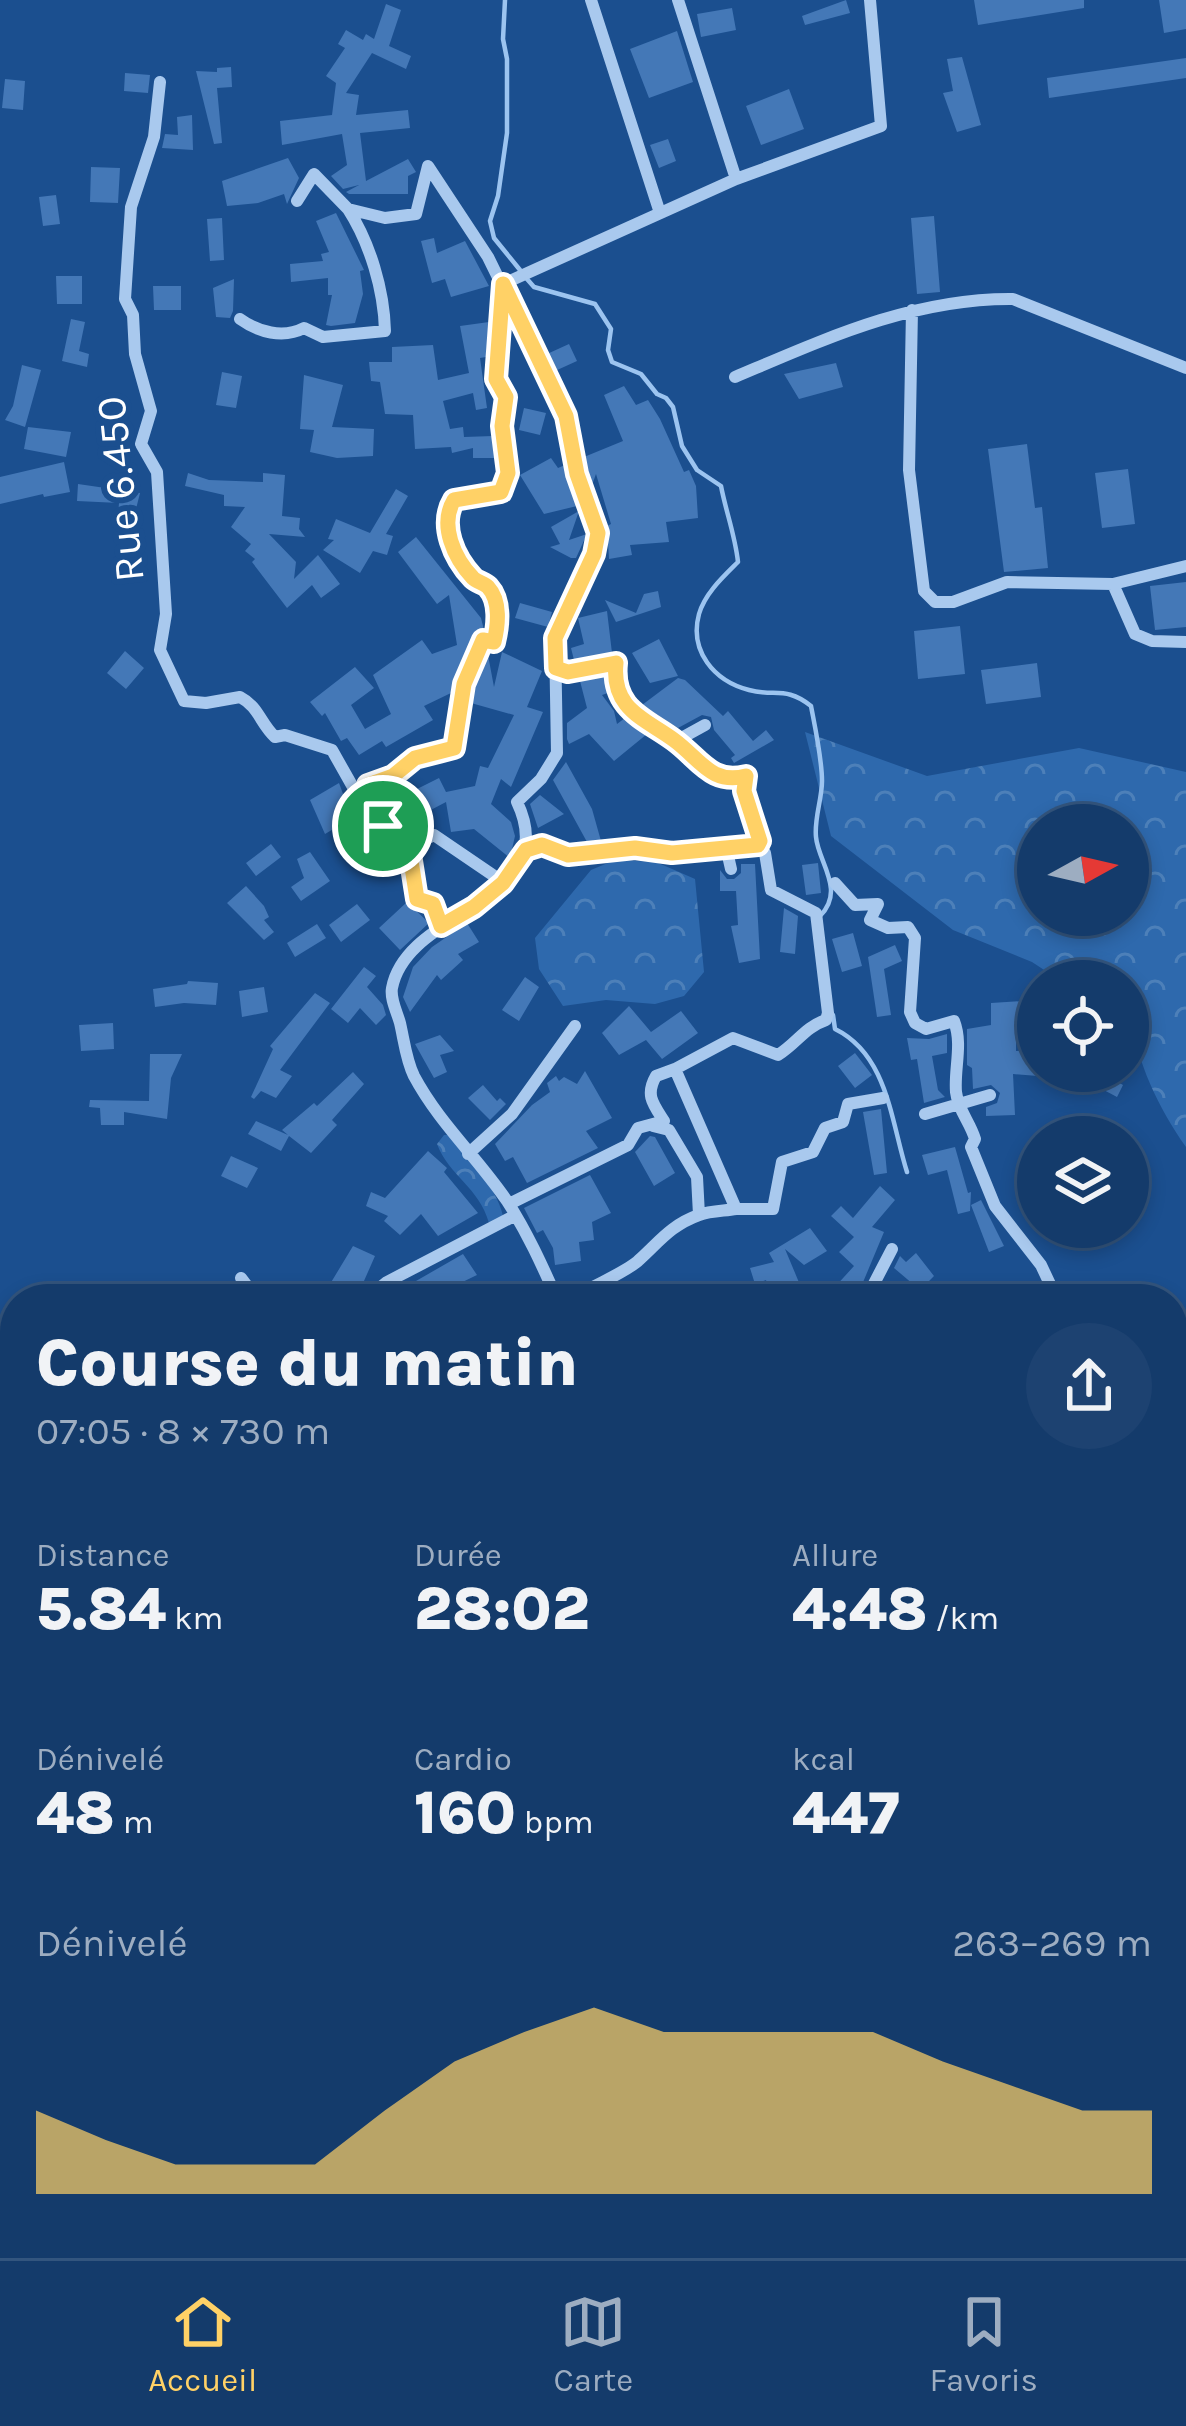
<!DOCTYPE html>
<html lang="fr">
<head>
<meta charset="utf-8">
<style>
	body { margin:0; font-family:Karla,sans-serif; background:#1d4271; color:#f1f3f6; height:100vh; display:flex; flex-direction:column; font-size:45px; white-space:nowrap }
	* { box-sizing:border-box; margin:0 }
	p { font-size:39px; color:#9dadc1 }
	.icon { flex:none; width:66px; height:66px; fill:none; stroke:currentColor; stroke-width:2; stroke-linecap:round; stroke-linejoin:round }
	.map { position:relative; flex:1; overflow:hidden }
	.side { position:absolute; left:0px; top:1284px; width:1188px; height:975px; display:flex; flex-direction:column; background:#143b6b; border-radius:48px 48px 0 0; box-shadow:0 6px 18px #0003,0 0 0 3px #33557e }
	.side>* { flex:none }
	.needle { width:78px; rotate:82deg }
	.controls { position:absolute; left:1017px; top:804px; display:grid; gap:24px }
	.controls a { display:grid; place-items:center; width:132px; height:132px; border-radius:50%; background:#143b6b; box-shadow:0 6px 18px #0003,0 0 0 3px #33557e; font-size:60px }
	.pin { position:absolute; display:grid; place-items:center; width:102px; height:102px; color:#fff; margin:-51px; border:6px solid #fff; border-radius:50%; box-shadow:0 3px 12px #0007 }
	.round { display:grid; place-items:center; flex:none; width:126px; height:126px; border-radius:63px; background:#1d4271 }
	.summary { display:flex; align-items:center; justify-content:space-between; height:204px; padding:0 36px }
	h1 { font-size:66px; font-weight:800; line-height:90px }
	.figures { display:grid; grid-template-columns:repeat(3,1fr); gap:18px; height:204px; padding:12px 36px }
	.figures div { display:grid; align-content:center }
	.figures b { font-size:60px; font-weight:800 }
	.figures small { font-size:33px; font-weight:400 }
	.figures p { font-size:33px }
	.chart { height:336px; padding:24px 36px }
	.chart p { display:flex; justify-content:space-between }
	.chart svg { width:100%; height:216px; margin-top:12px; fill:#ffd166; opacity:.7 }
	.tabs { display:flex; justify-content:space-around; align-items:center; height:168px; border-top:3px solid #33557e; background:#143b6b; font-size:33px; color:#9dadc1 }
	.tabs a { display:grid; justify-items:center; gap:6px }
	.tabs .on { color:#ffd166 }
	.map>svg:first-child { display:block }
	.forest { fill:url(#forest-crowns); fill-rule:evenodd }
	.lines { fill:none; stroke-linecap:round; stroke-linejoin:round }
	.stream { stroke:#9cc4f0; stroke-width:4.5 }
	.building { fill:#4478b7 }
	.path { stroke:#a9c9ee; stroke-width:3; stroke-dasharray:6 9; stroke-linecap:butt }
	.minor { stroke:#a9c9ee; stroke-width:12 }
	.route-casing { stroke:#fff; stroke-width:24 }
	.route { stroke:#ffd166; stroke-width:15 }
	.labels { text-anchor:middle; dominant-baseline:central; stroke-width:12; stroke-linejoin:round; paint-order:stroke }
	.street-label { font-size:42px; fill:#fff; stroke:#1b4f8f }
</style>
</head>
<body>
<div class="map">
<svg width="1186" height="2258" viewBox="0 0 1186 2258">
	<defs>
		<pattern id="forest-crowns" width="20" height="18" patternUnits="userSpaceOnUse" patternTransform="scale(3)"><rect width="20" height="18" fill="#2e69ad"/><path d="M2 6a3 3 0 1 1 6 0M12 15a3 3 0 1 1 6 0" fill="none" stroke="#4d80b9"/></pattern>
	</defs>
	<rect width="100%" height="100%" fill="#1b4f8f"/>
	<path class="forest" d="M805,732l122,44 152,-28 107,24v375c-35,-50 -58,-105 -58,-166h-67l-29,-19 -79,-32 -122,-94zM1128,825v90h-90v-90z
		M615,860l41,2 39,17 9,93 -20,24 -29,8 -49,-4 -43,6 -24,-37 -4,-31 56,-68z
		M444,1135h6c17,27 46,49 53,81l-14,7c-10,-36 -40,-47 -52,-79z"/>
	<g class="lines">
		<path class="stream" d="M505,0l-2,39 4,20v74l-9,63 -8,25 4,17 26,32
			M527,279l7,8 61,17 16,25 -3,21 4,12 29,12 16,20 9,4 7,9 9,39 15,24 24,16c5,26 14,49 17,76 -14,14 -33,31 -39,52 -10,37 15,67 50,76 26,7 37,-4 62,16 4,21 11,53 11,75 0,18 -8,38 -6,56 2,25 30,53 4,79
			M833,1015l2,14c53,26 56,93 72,143"/>
	</g>
	<path class="building" d="M846,0l4,13 -45,12 -3,-9z
		M974,0h110v8l-106,17z
		M1159,0h27v29l-22,4z
		M386,4l15,6 -12,36 22,10 -5,13 -34,-16 -26,40 13,2 -3,20 52,-5 2,18 -50,5 6,48 42,-22 8,13 -8,4v18h-59l-3,-2 13,-7 -16,4 -12,-13 16,-11 -5,-31 -60,11 -2,-24 52,-6 4,-32 -10,-7 19,-28 -7,-4 8,-14 17,10 3,-6 8,5z
		M732,8l4,22 -35,7 -4,-23z
		M677,31l16,51 -44,16 -19,-49z
		M962,57l19,68 -24,7 -14,-39 10,-2 -6,-32z
		M1186,58v20l-137,20 -2,-20z
		M231,67l1,20 -15,1 5,55 -8,1 -18,-73 21,1v-4z
		M125,73l25,2 -2,18 -24,-2z
		M5,79l20,2 -2,29 -21,-2z
		M789,89l15,40 -43,16 -15,-39z
		M192,115l1,35 -31,-2 3,-14 13,1 -1,-18z
		M668,139l8,22 -17,7 -9,-23z
		M288,158l11,20 -12,26 -3,-10 -26,9 -31,3 -5,-25z
		M91,167l29,1 -2,35 -28,-1z
		M56,195l4,29 -17,2 -4,-29z
		M336,213l28,57 -4,1 3,23 -8,29 -24,3 -5,-1 6,-30h-4v-17l-37,4 -1,-18 33,-3 -2,-7 8,-2 -13,-31z
		M934,216l6,76 -23,2 -6,-76z
		M222,218l2,42 -14,1 -3,-42z
		M434,238l3,15 28,-12 24,45 -38,11 -6,-18 -13,4 -11,-42z
		M56,276h26v28h-25z
		M234,279l-1,32 -3,7 -14,-1 -3,-29z
		M153,286h28v24h-27z
		M71,319l14,3 -6,29 10,3 -2,13 -25,-6z
		M489,322l-3,35 -6,1 7,50 -11,2 -3,-17 -30,8 7,28 13,-2 1,10 29,-1 2,22h-22v-10l-21,5 -1,-6 -36,2 -2,-34 -28,-1 -5,-32 -9,-1 -2,-19h23v-15l41,-2 5,35 31,-7 -9,-47z
		M569,344l8,17 -22,10 -8,-17z
		M836,363l7,24 -44,12 -15,-25z
		M22,365l19,5 -16,57 -20,-7 8,-14z
		M222,372l20,4 -6,32 -20,-3z
		M304,375l39,10 -11,42 42,2 -1,27 -36,2 -27,-6 4,-22 -14,-1z
		M624,386l12,19 12,-5 12,19 24,53 5,-2 7,16 2,32 -32,4 3,20 -39,3 2,10 -23,4 -2,-33 4,-2 -15,-50 -4,11 -8,-28 39,-16 -19,-46z
		M524,408l22,5 -6,22 -21,-5z
		M28,427l43,5 -5,25 -42,-8z
		M1027,444l8,64 7,-1 6,61 -44,4 -16,-123z
		M551,458l7,10 7,-3 12,41 -33,8 -24,-39z
		M64,462l6,30 -26,5 -1,-3 -43,10v-27z
		M1128,469l7,55 -33,4 -7,-55z
		M188,473l21,7 54,2v-9l22,2 -3,41 18,2 -1,11 6,8 -36,-3 27,28 -2,17 24,-24 22,29 -19,14 -9,-13 -25,23 -35,-46 3,-3 -10,-8 6,-7 -20,-17 14,-20 -21,-1v-11l-39,-9z
		M78,484l62,9 -6,24 -16,-1 1,-13 -42,-2z
		M396,489l12,7 -22,38 7,2 -6,19 -14,-4 -13,22 -37,-23 11,-10 -6,-1 8,-20 34,14z
		M579,511l-10,29 18,-6 -11,24h-5l-21,-11 10,-3 -9,-17z
		M416,537l65,81 3,12 -11,6 -22,57 -27,13 9,14 -47,27 -4,-6 -23,14 -12,-17 -6,3 -16,-28 -3,3 -12,-14 45,-35 19,21 -23,17 14,24 26,-15 -18,-39 49,-35 10,14 25,-9 -8,-50 -12,9 -39,-52z
		M1186,582v45l-31,3 -5,-44z
		M658,591l3,16 -45,15 -11,-22 31,13 8,-19z
		M520,603l32,9 -4,15 -33,-9z
		M607,611l5,42 -38,7 -3,-12 13,-4 -6,-26z
		M960,626l5,48 -47,5 -4,-48z
		M659,639l19,37 -28,7 -18,-30z
		M125,651l19,17 -18,21 -19,-16z
		M502,652l40,19 -15,36 16,5 -32,75 -10,-8 -10,25 20,18 4,14 -5,22 -36,-29 -23,3 -5,-30 -19,10 -12,-22 24,-12 7,14 29,-6 5,-20 8,2 26,-53 -43,-12 2,-16 15,-32 6,32z
		M1037,663l4,34 -55,7 -5,-34z
		M605,676l3,17 -6,2 12,16 3,13 8,-6 22,16 -33,27 -25,-27 -20,10 -2,-5v-16l20,-15 -7,-27z
		M678,678l7,2 38,36 5,-5 25,30 13,-11 8,10 -40,23 -3,-5 4,-3 -21,-25 -3,-13 -9,-2 -24,13 -36,-23z
		M566,762l26,47 9,32 -14,1 -34,-62z
		M339,783l13,35 -27,16 -15,-34z
		M540,795l24,19 -26,14 -8,-24z
		M271,844l10,13 -25,19 -10,-13z
		M310,852l20,29 -29,20 -10,-14 13,-9 -7,-19z
		M818,863l3,30 -15,2 -4,-30z
		M741,864h14l5,95 -21,4 -8,-37 7,-1 -2,-34h-16v-21l7,9h7l7,-6z
		M246,886l18,20 5,11 -5,3 10,12 -10,8 -37,-37z
		M407,902l22,21 -29,27 -21,-22z
		M357,904l13,16 -29,22 -12,-17z
		M784,908l14,8 -3,38 -15,-2z
		M467,923l12,19 -21,12 5,6 -22,20 -4,-5 -27,37 -7,-15 10,-30 19,-20z
		M317,924l9,14 -31,19 -8,-14z
		M853,933l9,33 -20,6 -10,-33z
		M895,945l7,16 -18,8 7,46 -14,2 -9,-60z
		M364,967l12,9 -9,11 16,18 3,10 -10,10 -16,-17 -12,15 -17,-14z
		M525,977l14,10 -20,34 -17,-11z
		M188,981l30,2 -2,22 -32,-2 -29,4 -2,-18 34,-5z
		M264,987l4,25 -26,5 -3,-26z
		M315,993l15,10 -50,67 12,6 -16,22 -15,-7 -7,8 -3,-2 22,-48 -3,-3z
		M1038,1000v20l-22,2v29l22,-1v26l-25,-2 2,41 -29,1v-9l11,-4 3,-10 -9,-8 -18,4 -1,-21 -5,-3v-36l24,-4v-22z
		M629,1006l22,26 30,-21 17,22 -36,26 -16,-19 -27,15 -17,-22z
		M113,1023l1,26 -33,2 -2,-26z
		M947,1034v19l-15,3 6,34 7,7 -21,6 -7,-44 -6,1 -4,-22 22,1z
		M440,1035l14,16 -14,4 7,17 -13,6 -19,-34z
		M855,1053l17,22 -17,13 -17,-22z
		M150,1054h32l-11,24 -4,41 -43,-7v13h-23l-1,-17 -11,-1 1,-7 59,1z
		M585,1071l27,47 -26,13 12,17 -71,35 -14,-26 -8,4 -10,-17 37,-39 18,-13 -3,-9 9,-7 3,5 5,-4 13,7z
		M1059,1071h65l-6,11 5,3 -6,12 -34,-18 -5,13 -23,-8z
		M353,1072l11,12 -32,36 5,5 -26,28 -22,-17 -8,15 -33,-17 8,-13 32,14 -6,-5 32,-27 3,3z
		M483,1085l14,16 3,-3 6,6 -16,16 -22,-22z
		M881,1109l6,64 -13,2 -11,-63z
		M650,1136l5,1 20,36 -21,13 -19,-34z
		M955,1147l13,46 3,-1 -1,19 -12,3 -11,-44 -19,5 -6,-20z
		M428,1151l19,17 -3,4 34,41 -40,23 -17,-22 -21,21 -16,-14 4,-5 -22,-10 5,-14 14,6z
		M231,1156l27,12 -11,20 -26,-12z
		M590,1175l21,38 -19,9 2,18 -15,2 2,19 -26,4 -2,-17 -10,-18 -6,3 -13,-25z
		M880,1186l15,14 -23,27 12,5 -28,67h-9l-13,-11 20,-22 -15,-14 15,-15 -23,-21 10,-10 12,12z
		M981,1200l23,46 -15,6 -18,-47z
		M810,1228l17,23 -23,14 -19,-16 18,43 -31,7 -6,-19 -11,4 -5,-16 24,-6 -5,-9z
		M353,1246l22,10 -15,34 -6,9h-33z
		M916,1253l18,23 -14,14 -26,-22 6,-12 6,6z
		M463,1254l14,21 -31,15 3,9h-18l-15,-18z"/>
	<g class="lines">
		<path class="path" d="M0,1501l15,-22"/>
		<path class="minor" d="M591,0l69,213
			M678,0l58,179
			M160,82l-6,55 -23,70 -6,92 8,16 2,39 16,57 -10,33 16,28 9,142 -6,36 24,51 22,2 34,-6c19,10 20,26 35,40l10,-2 47,15 26,46 6,27c46,7 48,35 53,76l16,5 8,22
			M297,201l17,-27 34,35
			M912,310l-3,160 15,121 11,11h18l54,-20 106,2 73,-18
			M240,319c18,13 43,20 64,9l19,9 62,-6c-1,-41 -15,-88 -37,-122l37,9 31,-4 12,-48 60,91 78,159 11,58 21,59 -4,21 -39,84 2,115 -16,26 -24,23c48,100 -110,106 -125,186 -2,11 5,24 8,35 4,17 6,37 14,53 25,47 64,82 93,125 20,31 35,64 50,98
			M735,377c90,-38 178,-79 278,-78l173,69
			M1113,584l22,50 17,7 34,1
			M556,668l13,4 47,-9c-5,47 30,56 58,77 25,19 37,46 72,36l-2,15 16,50 -3,4 8,8 6,37 45,23 12,100 -2,7c-21,7 -29,23 -48,35l-45,-17 -58,31 61,140c-12,2 -26,2 -37,6 -28,10 -40,27 -60,45 -10,10 -61,35 -74,39
			M676,741l29,-16
			M383,825l-16,-40 26,-9 21,-18 40,-10 9,-64 20,-44 10,2c5,-16 8,-40 -5,-54 -4,-5 -11,-6 -15,-10 -19,-20 -33,-53 -19,-77l47,-9 7,-19 -6,-47 4,-29 -11,-18 8,-95 233,-105 145,-53 -11,-126
			M726,847l5,22
			M409,848l25,-13 69,47
			M526,850l16,-4 26,9 68,-7 36,5 85,-8
			M835,883l20,22 23,-1 -8,16 18,8 20,-1 7,11 -5,74 5,11 11,6 28,-8c9,23 0,48 2,71 2,18 14,30 19,47l-4,8 24,59 46,59 16,34
			M925,1114l65,-19
			M653,1126l16,4 28,47 2,38
			M468,1154l44,-40 63,-88
			M509,1204l119,-59 10,-17 26,-7c-11,-17 -19,-26 -8,-45l19,-7
			M736,1209h37l9,-47 31,-10 12,-24 18,-6 5,-18 35,-6
			M241,1278l16,21
			M366,1299l21,-17 127,-66
			M866,1299l26,-50
			M1173,1435l13,-1
			M1173,1561l9,25 4,27
			M1173,1943l13,20
			M1170,2244l1,14"/>
	</g>
	<g class="lines">
		<defs>
			<path id="route" d="M503,284l63,132 11,58 21,59 -4,21 -39,84 1,30 12,4 48,-9c-5,47 30,56 58,77 26,19 37,45 72,36l-2,15 16,50 -2,4 -86,8 -37,-5 -67,7 -26,-10 -16,5 -23,33 -29,24 -33,19 -8,-22 -16,-5 -8,-51 -26,-22 -15,-41 25,-9 22,-18 39,-10 10,-64 19,-44 11,2c4,-16 7,-41 -6,-55 -4,-4 -11,-5 -15,-9 -19,-20 -34,-53 -19,-78l47,-8 7,-19 -6,-47 4,-29 -10,-18z"/>
		</defs>
		<use href="#route" class="route-casing"/>
		<use href="#route" class="route"/>
	</g>
	<g class="labels">
		<g class="street-label">
			<text transform="translate(120 489) rotate(-96)">Rue 6.450</text>
		</g>
	</g>
</svg>
<div class="controls">
<a><svg class="needle" viewBox="-14 -14 28 28"><path d="M0-13l5 13h-10z" fill="#e53935"/><path d="M0 13l5-13h-10z" fill="#9dadc1"/></svg></a>
<a><svg class="icon" aria-label="locate" viewBox="0 0 24 24"><circle cx="12" cy="12" r="6"/><path d="M12 2v4M12 18v4M2 12h4M18 12h4"/></svg></a>
<a><svg class="icon" aria-label="layers" viewBox="0 0 24 24"><path d="M12 4l9 5-9 5-9-5zM3 14l9 5 9-5"/></svg></a>
</div>
<div class="pin" style="left:383px;top:826px;background:#1e9e55"><svg class="icon" aria-label="arrive" viewBox="0 0 24 24"><path d="M6 21V4h12l-3 4 3 4H6"/></svg></div>
<section class="side">
<div class="summary"><div><h1>Course du matin</h1><p>07:05 · 8 × 730 m</p></div><a class="round"><svg class="icon" aria-label="share" viewBox="0 0 24 24"><path d="M12 15V3M7 8l5-5 5 5M5 13v7h14v-7"/></svg></a></div>
<div class="figures">
<div><p>Distance</p><b>5.84<small> km</small></b></div>
<div><p>Durée</p><b>28:02</b></div>
<div><p>Allure</p><b>4:48<small> /km</small></b></div>
</div>
<div class="figures">
<div><p>Dénivelé</p><b>48<small> m</small></b></div>
<div><p>Cardio</p><b>160<small> bpm</small></b></div>
<div><p>kcal</p><b>447</b></div>
</div>
<div class="chart"><p><span>Dénivelé</span>263–269 m</p>
<svg viewBox="0 0 160 44" preserveAspectRatio="none"><path d="M0 44V27L10 33L20 38L30 38L40 38L50 27L60 17L70 11L80 6L90 11L100 11L110 11L120 11L130 17L140 22L150 27L160 27V44z"/></svg>
</div>
</section>
</div>
<nav class="tabs">
<a class="on"><svg class="icon" aria-label="home" viewBox="0 0 24 24"><path d="M3 11l9-7 9 7M6 9v11h12V9"/></svg>Accueil</a>
<a><svg class="icon" aria-label="map" viewBox="0 0 24 24"><path d="M3 6l6-2 6 2 6-2v14l-6 2-6-2-6 2zM9 4v14M15 6v14"/></svg>Carte</a>
<a><svg class="icon" aria-label="saved" viewBox="0 0 24 24"><path d="M7 4h10v16l-5-4-5 4z"/></svg>Favoris</a>
</nav>
</body>
</html>
